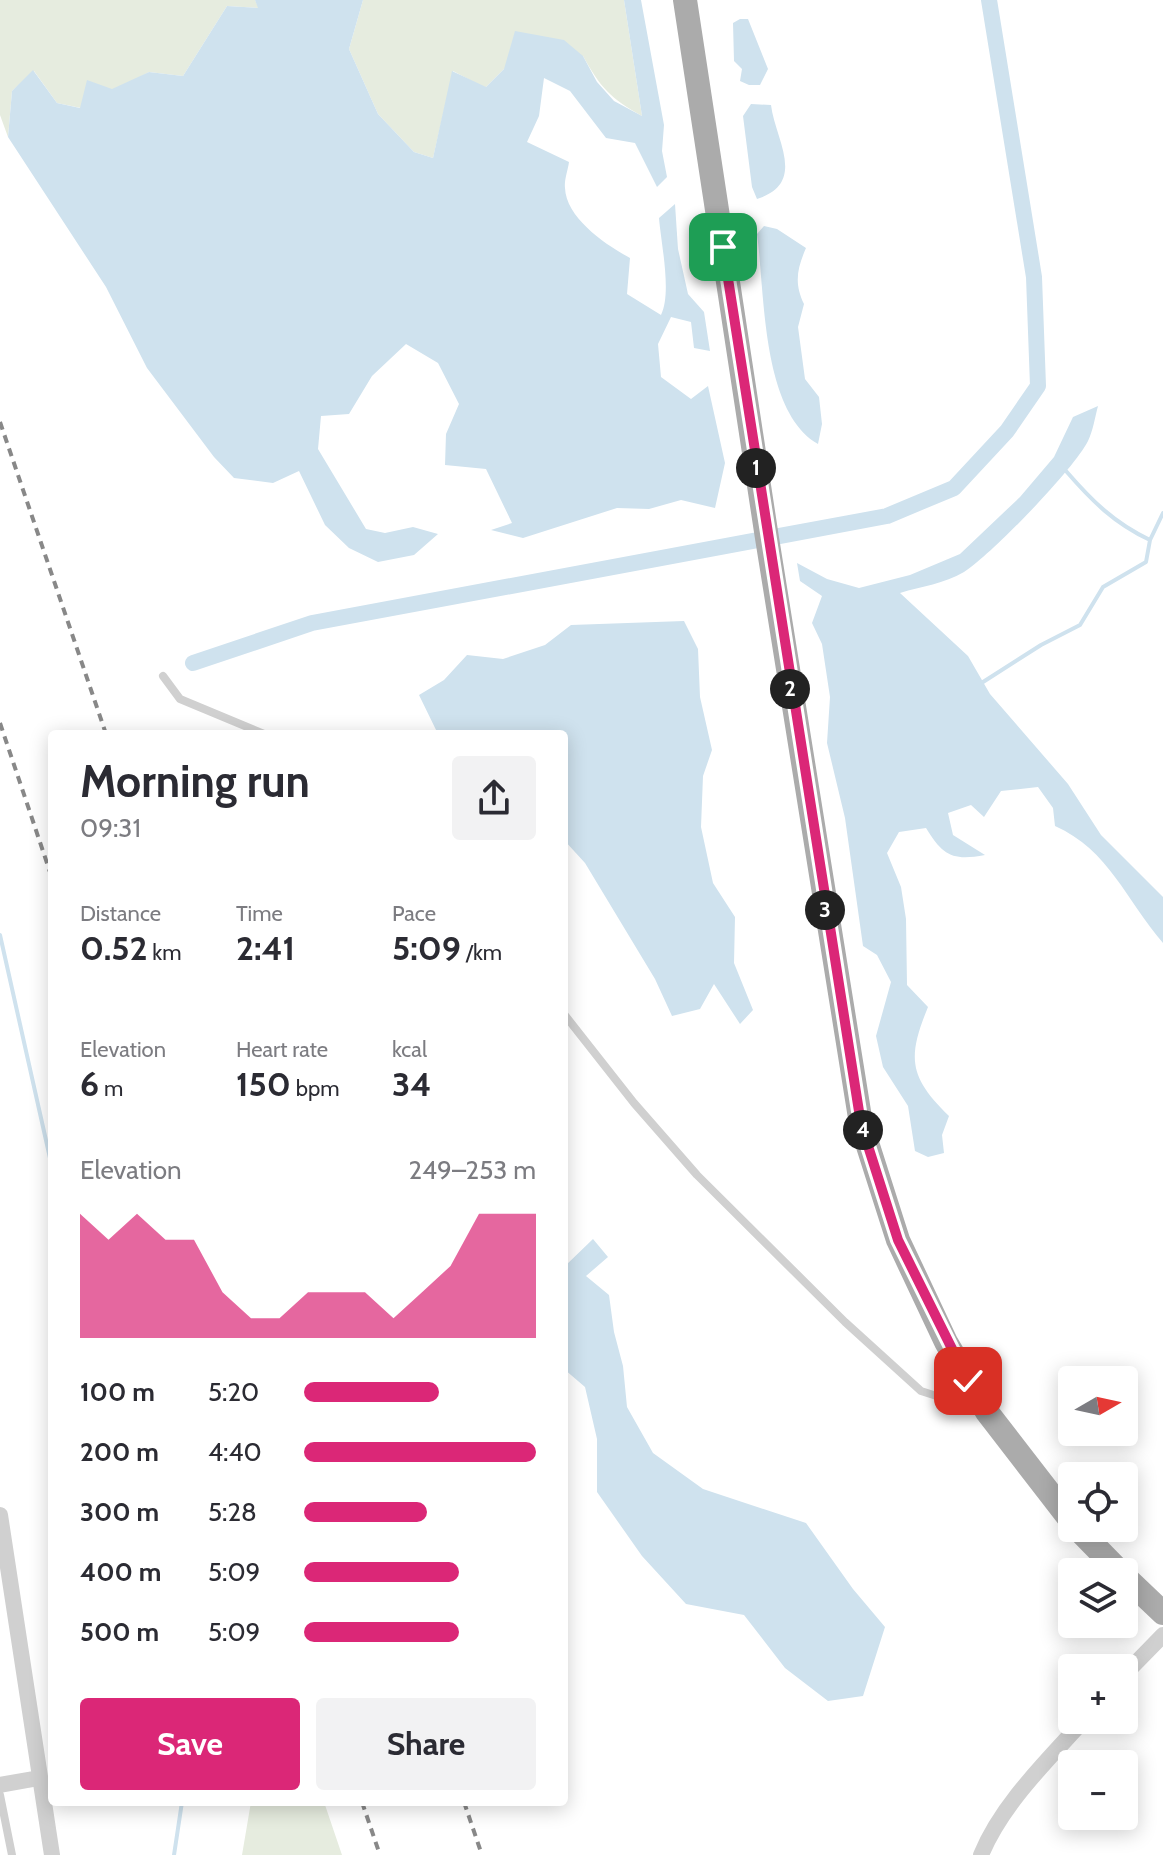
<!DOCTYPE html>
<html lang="en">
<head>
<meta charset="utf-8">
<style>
	body { margin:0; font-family:Cabin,sans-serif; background:#f2f2f3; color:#2b2b33; height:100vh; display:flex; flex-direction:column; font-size:30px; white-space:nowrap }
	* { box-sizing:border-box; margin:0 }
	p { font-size:26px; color:#7c7c81 }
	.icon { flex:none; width:44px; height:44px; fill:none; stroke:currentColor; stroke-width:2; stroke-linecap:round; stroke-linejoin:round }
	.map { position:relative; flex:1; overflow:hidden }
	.details { position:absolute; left:48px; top:730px; width:520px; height:1076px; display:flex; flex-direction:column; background:#fff; border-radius:8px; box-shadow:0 4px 20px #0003 }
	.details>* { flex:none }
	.needle { width:52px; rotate:81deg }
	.tools { position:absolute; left:1058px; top:1366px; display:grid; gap:16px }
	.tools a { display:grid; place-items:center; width:80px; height:80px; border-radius:8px; background:#fff; box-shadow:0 4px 20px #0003; font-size:40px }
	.pin { position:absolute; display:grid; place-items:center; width:68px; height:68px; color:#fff; margin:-34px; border-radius:16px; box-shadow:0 4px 12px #0006 }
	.km { position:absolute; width:40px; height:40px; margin:-20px; border-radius:50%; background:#222; color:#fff; font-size:22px; line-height:40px; text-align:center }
	.round { display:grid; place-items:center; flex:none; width:84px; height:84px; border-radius:8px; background:#f2f2f3 }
	.overview { display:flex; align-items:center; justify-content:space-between; height:136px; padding:0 32px }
	h1 { font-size:44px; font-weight:700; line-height:60px }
	.metrics { display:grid; grid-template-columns:repeat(3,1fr); gap:12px; height:136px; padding:8px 32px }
	.metrics div { display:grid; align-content:center }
	.metrics b { font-size:34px; font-weight:700 }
	.metrics small { font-size:22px; font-weight:400 }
	.metrics p { font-size:22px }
	.chart { height:224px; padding:16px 32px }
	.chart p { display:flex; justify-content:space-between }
	.chart svg { width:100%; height:144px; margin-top:8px; fill:#db2777; opacity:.7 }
	.button { display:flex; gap:16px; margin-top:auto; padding:16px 32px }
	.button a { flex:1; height:92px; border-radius:8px; background:#db2777; color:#fff; font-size:32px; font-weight:700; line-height:92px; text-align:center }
	.button a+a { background:#f2f2f3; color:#2b2b33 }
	ul { padding:0 32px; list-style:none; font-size:26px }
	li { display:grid; grid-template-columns:128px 96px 1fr; align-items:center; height:60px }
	li i { height:20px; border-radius:10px; background:#db2777 }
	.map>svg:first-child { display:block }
	.green { fill:#e6ecdf }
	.water { fill:#cfe2ee }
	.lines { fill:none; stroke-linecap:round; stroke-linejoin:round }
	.stream { stroke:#cfe2ee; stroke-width:4 }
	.canal { stroke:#cfe2ee; stroke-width:16 }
	.service { stroke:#d0d0d0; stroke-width:8 }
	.minor { stroke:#d0d0d0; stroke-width:16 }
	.primary { stroke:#ababab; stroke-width:24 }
	.rail { stroke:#888; stroke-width:4; stroke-dasharray:8 6; stroke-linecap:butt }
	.route-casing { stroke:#fff; stroke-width:16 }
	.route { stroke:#db2777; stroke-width:10 }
</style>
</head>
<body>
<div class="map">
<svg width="1163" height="1855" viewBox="0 0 1163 1855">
	<rect width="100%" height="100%" fill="#fff"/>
	<path class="green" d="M0,0h255l4,8 -32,-2 -44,70 -34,-4 -68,36 -24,-5 -23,-32 -22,20 -4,46 -8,-22z
		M363,0h261l18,116c-31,-17 -42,-29 -59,-60l-79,13 -19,19 -32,-17 -20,87 -19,-6 -36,-38 -29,-65z
		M251,1802h73l18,53h-100z"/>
	<path class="water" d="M255,0h108l-14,49 29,65 36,38 19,6 19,-87 34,16 18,-18 11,-38 49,9 19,16 14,26 17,19 28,15 -18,-116h17l23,125 -2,26 5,26 -10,10 -22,-44 -29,-5 -36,-47 -26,-13 -5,38 -12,26 42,20c-1,8 -5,18 -4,26 1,30 41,57 65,70l-3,36 34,21c11,-22 0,-72 -2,-97l16,-14 3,45 10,45 16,18 6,39 -16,-3 -3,-26 -20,-5 -13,27 3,33 30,22 17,-13 17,77 -10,45 -34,-8 -32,9 -32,-1 -94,30 -32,-8 21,-7 -26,-54 -41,-4 1,-31 13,-30 -21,-41 -32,-19 -34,32 -23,38 -28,2 -3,33 48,80 19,4 28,-6 25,7 -24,21 -36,7 -29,-14 -24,-23 -26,-54 -26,12 -39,-5 -20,-21 -67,-89 -41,-81 -98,-150 4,-46 21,-21 24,33 23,5 7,-28 25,9 37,-17 34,4 44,-70 31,2z
		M740,19h8l20,50 -8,16h-11l-9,-4 2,-12 -8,-8 -1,-38z
		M751,104l20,1c4,34 37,78 -14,94l-5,-12 -9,-71z
		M764,226l13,3 29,19c-9,21 -12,35 -2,56l-6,23 7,52 14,18 3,27 -4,20c-57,-33 -53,-152 -61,-210z
		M1098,406c-3,11 -5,25 -10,35 -14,28 -97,114 -124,131 -20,12 -42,14 -64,21l68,63 22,38 78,90 33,51 62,62v46c-37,-43 -54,-93 -108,-117l-2,-18 -15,-21 -37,4 -17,26 -13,-12 -23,8 5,22 32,20c-32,6 -42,1 -59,-27l-27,4 -12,21 14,34 5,32 1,66 21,22c-21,51 -19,70 21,109l-7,19 2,18 -16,4 -13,-6 -7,-45 -25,-39 -7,-31 15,-54 -14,-27 -14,-9 -18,-128 -18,-75 3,-46 -8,-53 -10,-21 10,-27 -22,-15 -3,-18 30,16 32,9 51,-13 50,-21 60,-57 34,-40 19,-40z
		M684,621l14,28 2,48 12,53 -9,26 -2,51 12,56 22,34 -1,46 19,47 -13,14 -26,-40 -14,25 -28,7 -17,-37 -70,-116 -21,-23v-106h-126l-19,-39 25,-15 23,-25 36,4 42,-14 26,-20z
		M593,1239l15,18 -22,19 23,19 5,37 9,34 4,41 26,46 50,36 103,34 47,66 32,38 -22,69 -35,5 -43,-33 -41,-53 -58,-11 -44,-48 -45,-64v-53l-12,-52 -21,-18v-102z"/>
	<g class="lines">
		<path class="stream" d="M1066,471c26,30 48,52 84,69
			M983,682l58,-37 39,-20 23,-38 43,-25 4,-22 13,-27
			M0,935l52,232
			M174,1855l8,-53"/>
		<path class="canal" d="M193,663l119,-40 575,-107 67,-28 53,-57 31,-45 -4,-109 -45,-277"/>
		<path class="service" d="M163,676l17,23 84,35
			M564,1014l70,89 63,72 148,147 76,69 56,18
			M0,1795l12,60"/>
		<path class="minor" d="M0,1515l52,340
			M1124,1675l39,-40
			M0,1785l39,-7
			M981,1855c21,-51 66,-94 103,-135"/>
		<path class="primary" d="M685,0l82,538 94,586 37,116 48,102 41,70 85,110
			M1077,1528l43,44
			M1124,1576l39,37"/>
		<path class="rail" d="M0,422l106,312
			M0,723l52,155
			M362,1802l18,53
			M464,1802l18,53"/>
	</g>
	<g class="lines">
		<defs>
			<path id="route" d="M723,247l138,877 37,116 70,141"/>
		</defs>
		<use href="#route" class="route-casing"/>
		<use href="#route" class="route"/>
	</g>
</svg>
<div class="tools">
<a><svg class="needle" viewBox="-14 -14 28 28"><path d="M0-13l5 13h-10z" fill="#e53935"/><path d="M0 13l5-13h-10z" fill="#7c7c81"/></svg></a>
<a><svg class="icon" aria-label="locate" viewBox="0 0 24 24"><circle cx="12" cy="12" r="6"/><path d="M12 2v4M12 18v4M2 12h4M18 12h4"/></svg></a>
<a><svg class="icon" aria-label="layers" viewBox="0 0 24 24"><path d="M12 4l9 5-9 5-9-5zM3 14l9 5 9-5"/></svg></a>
<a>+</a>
<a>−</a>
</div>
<div class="pin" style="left:723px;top:247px;background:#1e9e55"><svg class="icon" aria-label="arrive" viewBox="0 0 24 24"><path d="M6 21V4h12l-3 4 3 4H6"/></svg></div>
<div class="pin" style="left:968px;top:1381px;background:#d93025"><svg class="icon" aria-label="check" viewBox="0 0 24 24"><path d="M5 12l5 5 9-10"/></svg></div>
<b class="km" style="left:756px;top:468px">1</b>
<b class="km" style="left:790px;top:689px">2</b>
<b class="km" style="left:825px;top:910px">3</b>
<b class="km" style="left:863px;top:1130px">4</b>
<section class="details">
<div class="overview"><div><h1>Morning run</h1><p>09:31</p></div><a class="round"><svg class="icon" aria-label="share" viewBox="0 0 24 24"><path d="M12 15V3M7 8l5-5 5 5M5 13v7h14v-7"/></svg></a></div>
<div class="metrics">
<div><p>Distance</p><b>0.52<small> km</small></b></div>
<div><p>Time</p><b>2:41</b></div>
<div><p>Pace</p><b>5:09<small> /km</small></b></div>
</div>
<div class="metrics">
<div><p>Elevation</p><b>6<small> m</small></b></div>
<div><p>Heart rate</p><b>150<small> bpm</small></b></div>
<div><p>kcal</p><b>34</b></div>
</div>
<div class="chart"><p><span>Elevation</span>249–253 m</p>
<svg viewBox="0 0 160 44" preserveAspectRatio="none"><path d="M0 44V6L10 14L20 6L30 14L40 14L50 30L60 38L70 38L80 30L90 30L100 30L110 38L120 30L130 22L140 6L150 6L160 6V44z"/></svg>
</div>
<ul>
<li><b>100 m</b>5:20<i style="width:58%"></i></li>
<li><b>200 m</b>4:40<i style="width:100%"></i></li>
<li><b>300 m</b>5:28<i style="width:53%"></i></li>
<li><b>400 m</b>5:09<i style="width:67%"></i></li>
<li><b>500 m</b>5:09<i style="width:67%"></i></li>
</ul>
<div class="button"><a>Save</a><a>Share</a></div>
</section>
</div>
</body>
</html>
